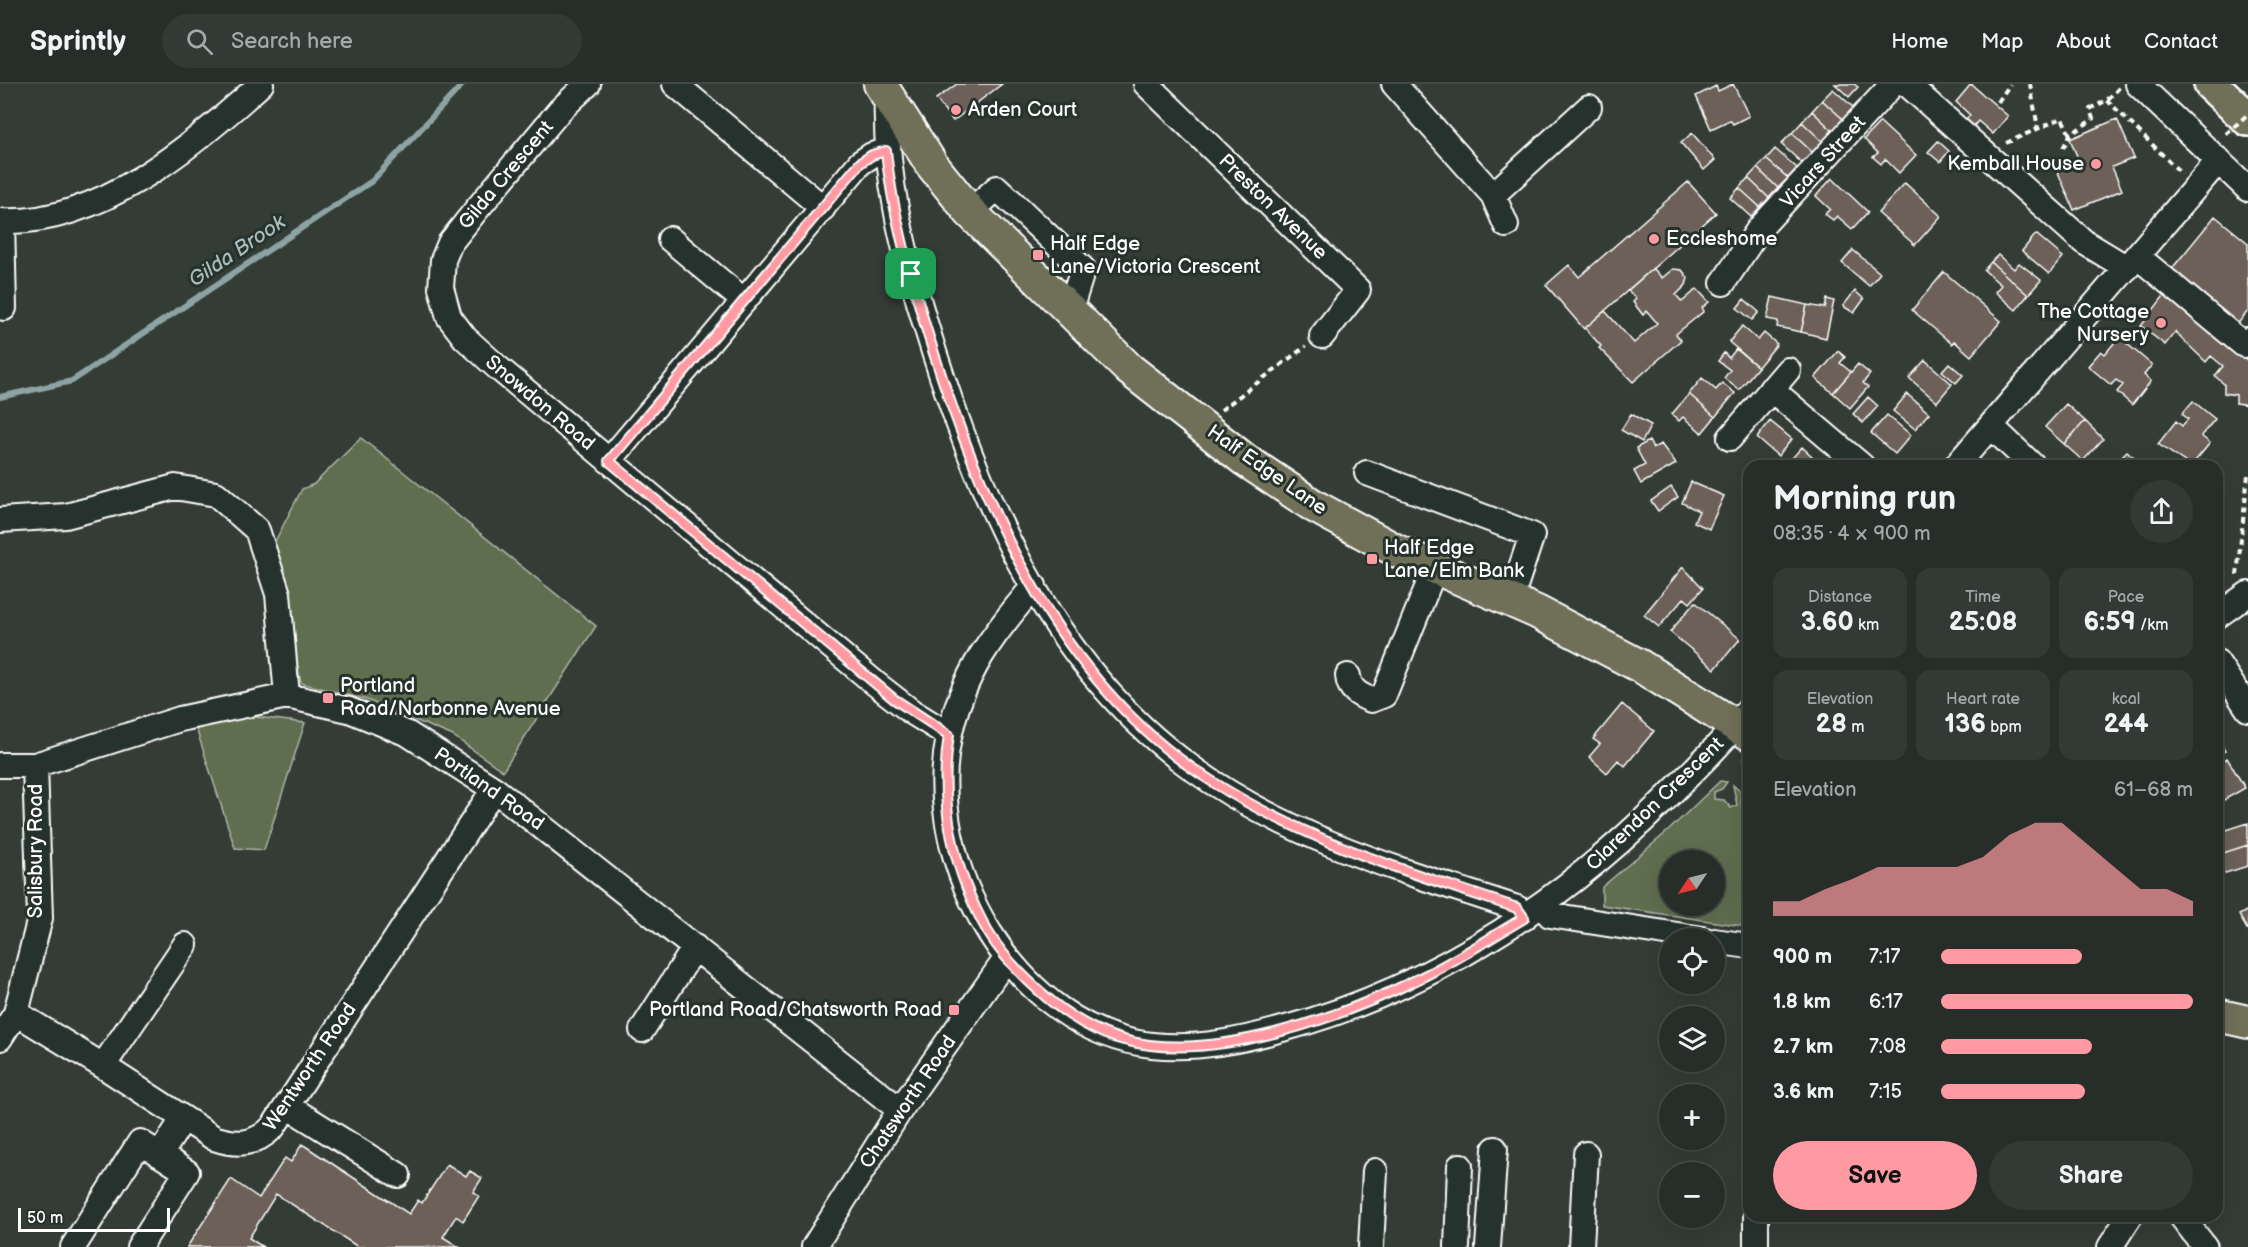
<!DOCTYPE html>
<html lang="en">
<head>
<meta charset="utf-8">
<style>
	body { margin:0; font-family:"Balsamiq Sans",sans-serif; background:#333934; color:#f1f3f6; height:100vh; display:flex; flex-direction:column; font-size:22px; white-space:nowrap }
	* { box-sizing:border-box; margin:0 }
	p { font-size:20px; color:#a4a8a8 }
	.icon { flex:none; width:33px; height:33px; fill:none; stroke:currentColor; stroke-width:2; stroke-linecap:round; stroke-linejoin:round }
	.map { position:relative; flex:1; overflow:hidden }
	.side { position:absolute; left:1743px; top:376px; width:480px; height:762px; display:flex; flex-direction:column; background:#272d28; border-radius:18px; box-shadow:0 6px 24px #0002,0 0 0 2px #434945 }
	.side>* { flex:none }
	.needle { width:39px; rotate:235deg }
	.fabs { position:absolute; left:1659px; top:766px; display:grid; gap:12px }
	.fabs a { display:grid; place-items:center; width:66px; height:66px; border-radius:50%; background:#272d28; box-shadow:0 6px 24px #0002,0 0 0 2px #434945; font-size:30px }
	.scale { position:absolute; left:18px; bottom:15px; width:152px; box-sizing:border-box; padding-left:6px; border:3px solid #fff; border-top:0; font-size:16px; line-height:21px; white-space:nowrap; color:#fff; -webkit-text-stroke:4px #26332d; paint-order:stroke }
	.pin { position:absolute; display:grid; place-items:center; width:51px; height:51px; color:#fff; margin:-26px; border-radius:12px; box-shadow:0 3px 9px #0006 }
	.round { display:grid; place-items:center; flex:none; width:63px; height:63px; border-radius:32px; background:#333934 }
	.headline { display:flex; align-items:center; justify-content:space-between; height:102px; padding:0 30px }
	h1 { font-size:33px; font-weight:600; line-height:45px }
	.stats { display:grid; grid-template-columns:repeat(3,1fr); gap:9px; height:102px; padding:6px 30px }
	.stats div { display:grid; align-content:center; border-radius:15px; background:#333934; text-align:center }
	.stats b { font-size:26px; font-weight:600 }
	.stats small { font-size:16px; font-weight:400 }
	.stats p { font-size:16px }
	.chart { height:168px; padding:12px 30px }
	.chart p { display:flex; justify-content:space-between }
	.chart svg { width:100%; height:108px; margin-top:6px; fill:#ff9aa2; opacity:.7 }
	.cta { display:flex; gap:12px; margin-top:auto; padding:12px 30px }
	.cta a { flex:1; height:69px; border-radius:36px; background:#ff9aa2; color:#111; font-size:24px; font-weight:600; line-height:69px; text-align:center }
	.cta a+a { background:#333934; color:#f1f3f6 }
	ul { padding:0 30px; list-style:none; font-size:20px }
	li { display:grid; grid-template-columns:96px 72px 1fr; align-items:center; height:45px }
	li i { height:15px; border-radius:8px; background:#ff9aa2 }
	header { display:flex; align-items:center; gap:36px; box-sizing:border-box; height:84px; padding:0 30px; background:#272d28; border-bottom:2px solid #434945 }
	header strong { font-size:28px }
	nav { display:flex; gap:33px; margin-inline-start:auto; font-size:21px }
	.search { width:420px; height:54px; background:#333934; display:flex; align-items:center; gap:15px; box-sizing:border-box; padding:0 21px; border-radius:33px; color:#a4a8a8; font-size:22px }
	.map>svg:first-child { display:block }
	.green { fill:#5f6e50; stroke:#afb6a8; stroke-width:1.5; fill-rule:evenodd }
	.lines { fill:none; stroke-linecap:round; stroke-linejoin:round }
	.stream { stroke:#8ea4a4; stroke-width:6 }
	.building { fill:#6c6059; stroke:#fff; stroke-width:1.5 }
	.minor-casing { stroke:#fff; stroke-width:28 }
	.major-casing { stroke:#fff; stroke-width:36 }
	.highway-casing { stroke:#fff; stroke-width:38 }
	.path { stroke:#fff; stroke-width:4; stroke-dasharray:6 4.5; stroke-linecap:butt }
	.minor { stroke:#26332d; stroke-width:24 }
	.major { stroke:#706f59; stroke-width:32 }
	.highway { stroke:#706f59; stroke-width:33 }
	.path-bridge { stroke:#fff; stroke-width:4; stroke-dasharray:6 4.5; stroke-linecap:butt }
	.route-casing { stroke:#fff; stroke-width:12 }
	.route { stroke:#ff9aa2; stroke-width:8 }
	.poi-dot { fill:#ff9aa2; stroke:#26332d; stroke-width:2 }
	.labels { text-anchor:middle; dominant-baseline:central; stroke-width:6; stroke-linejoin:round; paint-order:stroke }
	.poi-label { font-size:20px; fill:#fff; stroke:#26332d; text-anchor:start }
	.street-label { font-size:20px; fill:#fff; stroke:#26332d }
	.water-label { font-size:21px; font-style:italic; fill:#abb; stroke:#26332d }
</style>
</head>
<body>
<header>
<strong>Sprintly</strong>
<div class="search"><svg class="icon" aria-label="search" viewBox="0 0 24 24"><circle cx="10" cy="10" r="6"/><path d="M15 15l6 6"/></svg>Search here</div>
<nav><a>Home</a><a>Map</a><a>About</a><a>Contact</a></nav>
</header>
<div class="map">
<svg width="2248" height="1163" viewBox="0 0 2248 1163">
	<rect width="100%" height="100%" fill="#343c36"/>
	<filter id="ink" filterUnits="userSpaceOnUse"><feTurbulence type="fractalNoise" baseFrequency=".0167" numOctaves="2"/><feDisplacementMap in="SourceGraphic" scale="12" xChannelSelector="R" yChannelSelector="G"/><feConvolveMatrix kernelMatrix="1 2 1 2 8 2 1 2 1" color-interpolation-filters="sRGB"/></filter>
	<g filter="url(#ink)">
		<path class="green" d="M361,354l235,188 -93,145 -50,-35 -86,-36 -66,-17 -29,-136 30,-58 12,-5z
			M242,631l63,8 -41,127 -29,-2 -41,-126z
			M1720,697l7,1 -5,7 -8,3v7l10,1 7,8 6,-3 -4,-20 8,7 1,17 7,2v116l-147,-22v-18l66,-56zM1670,777h44v45h-44z"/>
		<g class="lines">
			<path class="stream" d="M0,313l72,-16 300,-200 91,-97"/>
		</g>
		<path class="building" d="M957,0h45l-49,37 -17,-22z
			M1733,0l16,32 -16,8 -3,-4 -19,9 -15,-33 20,-10 2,5z
			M1835,0h19l4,3 -9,10z
			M1971,0l37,32 -15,18 -15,-13 -4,5 -8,-7 4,-4 -14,-13z
			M1833,5l21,19 -10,12 -22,-20z
			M1822,16l22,20 -11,11 -21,-20z
			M1812,27l21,20 -10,11 -21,-20z
			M2117,35l17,39 -22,9 10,23 -48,20 -17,-40 22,-9 -9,-22z
			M1802,38l21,20 -10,11 -21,-20z
			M1880,38l36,33 -17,18 -14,-14 -4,5 -8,-7 5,-4 -14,-14z
			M1692,49l23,27 -11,10 -23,-27z
			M1792,49l21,20 -10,11 -22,-20z
			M1938,57l11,10 -9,11 -12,-10z
			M1775,65l22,19 -9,10 -22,-19z
			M1766,75l22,19 -10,10 -21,-20z
			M1757,84l21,20 -9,10 -21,-20z
			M1748,94l21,20 -9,9 -21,-19z
			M1832,94l36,34 -16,17 -15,-13 -4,4 -8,-6 5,-5 -14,-13z
			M1688,98l28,31 -132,116 -38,-44 23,-20 10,12z
			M1905,99l36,33 -26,29 -37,-32z
			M1739,104l21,19 -9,10 -21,-19z
			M2215,132l33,27v68l-12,15 -66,-55z
			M2036,150l27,23 -14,17 -27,-23z
			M1853,166l27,23 -11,13 -27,-23z
			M1998,171l16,14 5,-6 22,17 -13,15 -37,-33z
			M1991,178l37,33 -12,15 -21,-18 6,-7 -17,-15z
			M1653,184l9,10 11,-9 9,1 6,8 -2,7 -10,10 6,7 15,-13 12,13 -7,6 2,3 -28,23 5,6 -48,42 -34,-34 2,-2 -16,-18 20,-17 29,32 23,-20 -10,-12 -4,4 -10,-13 3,-3 -8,-9z
			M1944,188l57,49 -30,35 -17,-15 -2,3 -40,-34z
			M1855,207l9,8 -10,14 -11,-7z
			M2166,209l82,68v44l-12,-2v-8l-12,-2v-9l-9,-8 8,-10 -12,-10 -5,6 -31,-30 -10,13 -24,-19z
			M1772,213l35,8 -6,27 -24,-5 1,-6 -11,-2z
			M1744,215l15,13 -7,8 -15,-12z
			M1827,215l7,2 -8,37 -25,-6 6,-27 18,3z
			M1742,242l16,14 6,-7 13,11 -19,23 -29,-25z
			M2119,253l33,28 -8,10 7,6 -19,24 -15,-13 6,-7 -7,-5 -5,5 -23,-19 13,-15 4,3z
			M1736,265l22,18 -19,23 -15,-12 6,-8 -12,-9 6,-8 5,5z
			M1838,267l7,6 -5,6 11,9 -18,21 -18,-15z
			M1925,276l27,24 -15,18 -28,-24z
			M1949,279l14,12 -7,8 -14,-12z
			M1858,280l12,10 -7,9 5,4 -18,21 -17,-15z
			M1702,294l14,12 6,-7 13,10 -20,24 -26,-23z
			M1689,310l26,23 -13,16 -19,-16 -4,4 -7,-7z
			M1907,310l22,19 -14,16 -22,-18z
			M1868,313l10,9 -15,17 -10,-9z
			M2193,317l22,18 -14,17 9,7 -19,23 -33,-22 18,-23 6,5 6,-7 -6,-5z
			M2066,320l19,17 -21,23 -19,-17z
			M1631,330l20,11 -9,17 -21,-12z
			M1887,331l24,20 -16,19 -24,-21z
			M1770,337l22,18 -14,17 -21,-18z
			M2085,337l18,18 -20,22 -19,-17z
			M1649,357l4,7 8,-4 15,20 -35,20 -7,-13 11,-6 -9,-17z
			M1802,363l10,9 -9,10h-18z
			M2127,367l17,15h-32z
			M1691,398l33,14 -15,33 -15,-7 5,-11 -17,-8z
			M1671,403l7,10 -20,14 -7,-10z
			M1683,483l20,21 -13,15 -6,-5 -25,29 -15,-12z
			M1695,518l45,37 -25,30 -45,-37z
			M1622,620l32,27 -29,35 -7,-6 -11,13 -18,-16 11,-13 -7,-5z
			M2217,653l8,14 -8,5z
			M2227,674l18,30 -23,13 -5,-8v-29z
			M2248,739v22l-31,10v-22z
			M2248,761v21l-26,8 -5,-19z
			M2248,826v21l-9,-16z
			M302,1060l107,70 9,-14 4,3 25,-39 19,12 4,-5 12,7 -9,14 6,4 -16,25 -7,-5 -13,21 16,10h-101l-82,-53 -27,44 14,9h-76l44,-68 28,19 26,-40 6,4z"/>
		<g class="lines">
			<defs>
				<path id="minor" d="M588,0l-28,26 -83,99 -27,34 -7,17 -2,28 8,29 16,21 32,29 379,317 36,28 37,23
					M675,0l148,124
					M1146,0l212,206 -36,46
					M1394,0l99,111 13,30
					M1907,0l177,158 43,26
					M2138,0l110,105
					M887,11c-3,80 16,155 39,231 49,162 121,337 263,440 98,72 214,105 328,142l7,10
					M1493,111l96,-88
					M970,128l27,-24 86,81 -13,41
					M0,137c98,5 193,-75 261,-137
					M2,137l2,87
					M670,155l74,62
					M2137,172l107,89 4,-5
					M1723,199l36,-54 134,-145
					M1771,305l91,77
					M1992,343l41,39
					M1730,354l58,-68
					M609,377l251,-298 12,-8 14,-4
					M1956,382l263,-306
					M1367,389l165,62 -22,66
					M0,436l66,-4 109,-29 41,7 41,36 21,64 9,102
					M1034,502c-41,48 -72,88 -85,151 -27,126 68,294 203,308 45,5 91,-5 134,-17 154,-42 287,-133 397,-247 23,-23 46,-46 66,-72
					M2217,532l31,-22
					M2217,578l31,47
					M1348,592c1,14 11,19 23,24l13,-5 51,-127
					M0,681h35l145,-46 107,-23 62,14 59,24 86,55 406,321
					M1542,821l8,10 153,24
					M1714,857l35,5
					M16,929l87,53 111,72c23,8 41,7 59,-11l221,-338
					M642,946l53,-83
					M0,954l16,-25 24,-95 -5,-153
					M103,982l82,-121
					M287,1022l111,69
					M160,1071l23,-36
					M2181,1132l24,31
					M73,1163l67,-105 47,30 -48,75
					M814,1163l86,-137 106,-151
					M1371,1163l4,-76
					M1457,1163l3,-81
					M1488,1163l7,-98
					M1581,1163l5,-93
					M1756,1163v-31
					M2110,1163l20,-31"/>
				<path id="major" d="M880,0l52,81 38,47 159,157 116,91 69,46 83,45 140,61 103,54 109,68
					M2217,931l31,7"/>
				<path id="highway" d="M2211,0l37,35"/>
			</defs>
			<use href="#minor" class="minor-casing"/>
			<use href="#major" class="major-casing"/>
			<use href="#highway" class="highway-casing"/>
			<path class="path" d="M2030,0l8,44
				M2107,16l75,74
				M1998,18l12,-18
				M2006,59l56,-25 8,17
				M2063,64l7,-13 23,-16 -3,-10 17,-9 12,-12
				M1221,326l85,-64
				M2237,491l11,-100
				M1745,674l4,20"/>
			<use href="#minor" class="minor"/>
			<use href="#major" class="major"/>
			<use href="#highway" class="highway"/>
			<path class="path-bridge" d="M2226,50l22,-20"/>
		</g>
	</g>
	<g class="lines" filter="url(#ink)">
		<defs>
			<path id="route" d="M886,67c6,60 23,119 40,177 52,169 130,357 287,454 94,60 199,91 304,126l7,10c-34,20 -67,42 -102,59 -79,40 -210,87 -298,63 -28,-7 -57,-25 -79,-44 -22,-19 -42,-39 -57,-64 -34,-59 -50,-129 -39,-197l-55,-36 -285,-238 251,-298 12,-8z"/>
		</defs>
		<use href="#route" class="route-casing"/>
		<use href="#route" class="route"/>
	</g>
	<g class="poi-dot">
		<circle cx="956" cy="26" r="6"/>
		<circle cx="2096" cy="80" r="6"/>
		<circle cx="1654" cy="155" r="6"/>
		<rect x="1032" y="165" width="12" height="12" rx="3"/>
		<circle cx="2161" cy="239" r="6"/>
		<rect x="1366" y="469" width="12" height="12" rx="3"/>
		<rect x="322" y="608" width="12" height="12" rx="3"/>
		<rect x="948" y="920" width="12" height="12" rx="3"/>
	</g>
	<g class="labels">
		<g class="poi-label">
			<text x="968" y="26">Arden Court</text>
			<text x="2084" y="80" text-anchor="end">Kemball House</text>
			<text x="1666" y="155">Eccleshome</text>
			<text x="1050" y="160">Half Edge<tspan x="1050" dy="23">Lane/Victoria Crescent</tspan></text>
			<text x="2149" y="228" text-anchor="end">The Cottage<tspan x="2149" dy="23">Nursery</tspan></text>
			<text x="1384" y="464">Half Edge<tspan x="1384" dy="23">Lane/Elm Bank</tspan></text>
			<text x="340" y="602">Portland<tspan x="340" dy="23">Road/Narbonne Avenue</tspan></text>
			<text x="942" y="926" text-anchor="end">Portland Road/Chatsworth Road</text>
		</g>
		<g class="street-label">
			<text transform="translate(1823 78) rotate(-48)">Vicars Street</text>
			<text transform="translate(506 91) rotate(-50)">Gilda Crescent</text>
			<text transform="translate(1273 123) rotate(44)">Preston Avenue</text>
			<text transform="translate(540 319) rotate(40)">Snowdon Road</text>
			<text transform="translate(1267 386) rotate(35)">Half Edge Lane</text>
			<text transform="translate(489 705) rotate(35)">Portland Road</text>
			<text transform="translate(1655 720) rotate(-44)">Clarendon Crescent</text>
			<text transform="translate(36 767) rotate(-90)">Salisbury Road</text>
			<text transform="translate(310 983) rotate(-56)">Wentworth Road</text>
			<text transform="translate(908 1018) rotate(-56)">Chatsworth Road</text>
		</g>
		<g class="water-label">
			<text transform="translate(237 167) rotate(-34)">Gilda Brook</text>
		</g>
	</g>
</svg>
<div class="fabs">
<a><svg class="needle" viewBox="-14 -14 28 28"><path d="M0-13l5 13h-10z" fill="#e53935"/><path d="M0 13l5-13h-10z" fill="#a4a8a8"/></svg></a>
<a><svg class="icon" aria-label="locate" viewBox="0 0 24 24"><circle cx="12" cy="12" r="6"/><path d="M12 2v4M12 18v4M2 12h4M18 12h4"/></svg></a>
<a><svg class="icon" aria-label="layers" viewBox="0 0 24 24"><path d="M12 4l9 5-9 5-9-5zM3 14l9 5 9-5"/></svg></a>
<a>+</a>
<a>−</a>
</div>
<div class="scale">50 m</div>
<div class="pin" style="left:911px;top:190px;background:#1e9e55"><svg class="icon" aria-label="arrive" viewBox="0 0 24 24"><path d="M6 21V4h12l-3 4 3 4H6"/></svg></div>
<section class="side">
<div class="headline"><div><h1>Morning run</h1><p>08:35 · 4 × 900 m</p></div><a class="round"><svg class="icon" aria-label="share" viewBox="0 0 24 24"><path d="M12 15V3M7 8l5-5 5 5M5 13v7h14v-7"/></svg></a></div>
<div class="stats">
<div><p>Distance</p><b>3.60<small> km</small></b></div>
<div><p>Time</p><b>25:08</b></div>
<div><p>Pace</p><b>6:59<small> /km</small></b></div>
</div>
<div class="stats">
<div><p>Elevation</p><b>28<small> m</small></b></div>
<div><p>Heart rate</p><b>136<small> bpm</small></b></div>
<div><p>kcal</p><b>244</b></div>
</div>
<div class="chart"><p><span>Elevation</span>61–68 m</p>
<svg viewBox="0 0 160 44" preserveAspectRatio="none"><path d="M0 44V38L10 38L20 33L30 29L40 24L50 24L60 24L70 24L80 20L90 11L100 6L110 6L120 15L130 24L140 33L150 33L160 38V44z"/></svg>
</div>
<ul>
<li><b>900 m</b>7:17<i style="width:56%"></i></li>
<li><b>1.8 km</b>6:17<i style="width:100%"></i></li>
<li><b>2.7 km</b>7:08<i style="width:60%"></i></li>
<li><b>3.6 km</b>7:15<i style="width:57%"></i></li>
</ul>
<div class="cta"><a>Save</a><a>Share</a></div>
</section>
</div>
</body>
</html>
